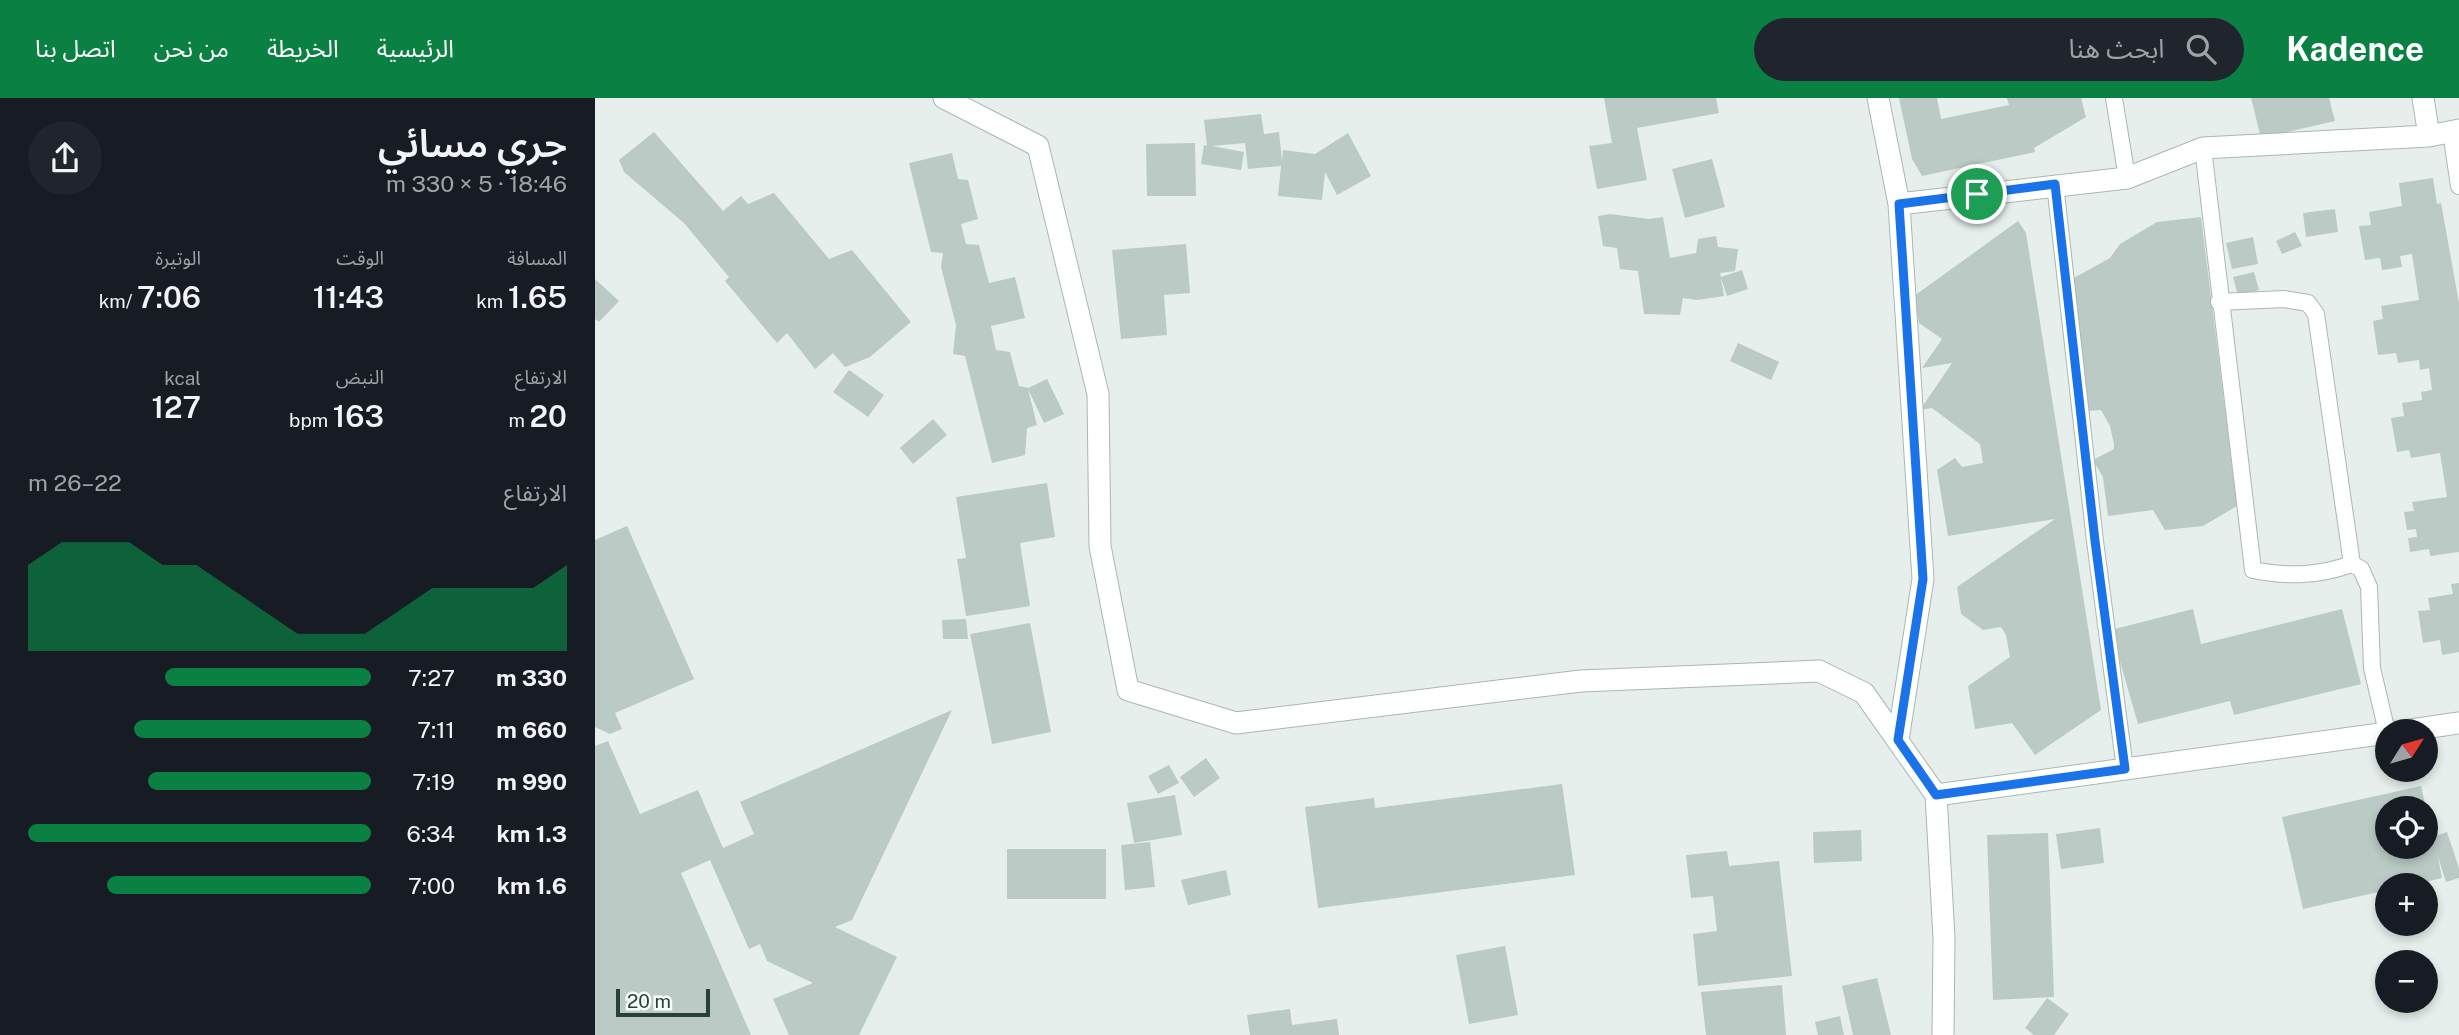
<!DOCTYPE html>
<html lang="ar">
<head>
<meta charset="utf-8">
<style>
	body { margin:0; font-family:"Public Sans","Noto Sans Arabic",sans-serif; background:#20242c; color:#f1f3f6; direction:rtl; height:100vh; display:flex; flex-direction:column; font-size:26px; white-space:nowrap }
	* { box-sizing:border-box; margin:0 }
	p { font-size:23px; color:#9ea1a6 }
	.icon { flex:none; width:38px; height:38px; fill:none; stroke:currentColor; stroke-width:2; stroke-linecap:round; stroke-linejoin:round }
	.map { position:relative; flex:1; overflow:hidden; direction:ltr }
	.details { display:flex; flex-direction:column; background:#171b24; width:595px }
	.details>* { flex:none }
	.needle { width:46px; rotate:53deg }
	.tools { position:absolute; left:1780px; top:621px; display:grid; gap:14px }
	.tools a { display:grid; place-items:center; width:63px; height:63px; border-radius:50%; background:#171b24; box-shadow:0 4px 10px #0003; font-size:35px }
	.scale { position:absolute; left:21px; bottom:18px; width:94px; box-sizing:border-box; padding-left:7px; border:4px solid #24423a; border-top:0; font-size:19px; line-height:24px; white-space:nowrap; color:#24423a; -webkit-text-stroke:5px #f7fbf9; paint-order:stroke }
	.pin { position:absolute; display:grid; place-items:center; width:60px; height:60px; color:#fff; margin:-30px; border:4px solid #fff; border-radius:50%; box-shadow:0 2px 7px #0007 }
	.round { display:grid; place-items:center; flex:none; width:74px; height:74px; border-radius:37px; background:#20242c }
	.summary { display:flex; align-items:center; justify-content:space-between; height:119px; padding:0 28px }
	h1 { font-size:38px; font-weight:600; line-height:52px }
	.metrics { display:grid; grid-template-columns:repeat(3,1fr); gap:10px; height:119px; padding:7px 28px }
	.metrics div { display:grid; align-content:center }
	.metrics b { font-size:30px; font-weight:600 }
	.metrics small { font-size:19px; font-weight:400 }
	.metrics p { font-size:19px }
	.chart { height:196px; padding:14px 28px }
	.chart p { display:flex; justify-content:space-between }
	.chart svg { width:100%; height:126px; margin-top:7px; fill:#0b8043; opacity:.7 }
	ul { padding:0 28px; list-style:none; font-size:23px }
	li { display:grid; grid-template-columns:112px 84px 1fr; align-items:center; height:52px }
	li i { height:18px; border-radius:9px; background:#0b8043 }
	header { display:flex; align-items:center; gap:42px; box-sizing:border-box; height:98px; padding:0 35px; background:#0b8043; color:#fff }
	header strong { font-size:33px }
	nav { display:flex; gap:38px; margin-inline-start:auto; font-size:24px }
	.search { width:490px; height:63px; background:#20242c; display:flex; align-items:center; gap:18px; box-sizing:border-box; padding:0 24px; border-radius:38px; color:#9ea1a6; font-size:26px }
	main { display:flex; flex:1; min-height:0 }
	.map>svg:first-child { display:block }
	.building { fill:#bbcac4 }
	.lines { fill:none; stroke-linecap:round; stroke-linejoin:round }
	.service-casing { stroke:#a8b8b2; stroke-width:18 }
	.minor-casing { stroke:#a8b8b2; stroke-width:23 }
	.tertiary-casing { stroke:#a8b8b2; stroke-width:23 }
	.service { stroke:#fff; stroke-width:16 }
	.minor { stroke:#fff; stroke-width:21 }
	.tertiary { stroke:#fff; stroke-width:21 }
	.route-casing { stroke:#fff; stroke-width:14 }
	.route { stroke:#1a73e8; stroke-width:9 }
</style>
</head>
<body>
<header>
<strong>Kadence</strong>
<div class="search"><svg class="icon" aria-label="search" viewBox="0 0 24 24"><circle cx="10" cy="10" r="6"/><path d="M15 15l6 6"/></svg>ابحث هنا</div>
<nav><a>الرئيسية</a><a>الخريطة</a><a>من نحن</a><a>اتصل بنا</a></nav>
</header>
<main>
<div class="map">
<svg width="1864" height="937" viewBox="0 0 1864 937">
	<rect width="100%" height="100%" fill="#e6efeb"/>
	<path class="building" d="M1009,0h112l3,15 -82,15 10,52 -50,9 -8,-43 23,-3z
		M1304,0h38l4,21 68,-14 -2,-7h74l5,19 -52,31 1,4 -113,24 -10,-17z
		M1656,0h78l6,23 -74,17z
		M666,16l3,20 15,-2 3,29 1,-11 32,4 33,-21 23,43 -34,19 -12,-23 -3,28 -44,-4 3,-30 -33,3 -3,-26 -33,3 32,6 -3,18 -40,-6 3,-19 3,1 -3,-26z
		M59,34l69,79 18,-15 7,8 26,-11 55,66 23,-9 59,72 -41,35 -25,10 -12,-14 -18,16 -28,-36 -10,10 -52,-62 4,-4 -45,-54 -60,-51 -5,-12z
		M600,45l1,53h-49l-1,-52z
		M357,55l6,26 10,1 10,39 -17,5 5,20 13,1 10,38 26,-6 10,41 -34,8 5,24 14,2 9,34 9,2 19,-9 17,35 -20,9 -16,-34 9,36 -10,3 -2,27 -33,8 -27,-107 -12,-2 3,-29 -15,-58 2,-14 -12,-1 -22,-89z
		M1117,61l13,48 -40,11 -13,-49z
		M1838,80l4,26 4,-1 18,100v249l-29,4 -1,-7 -19,3 -2,-14 9,-1 -1,-8 -9,1 -3,-18 10,-1 -2,-9 35,-5 -7,-44 -29,5 -2,-8 -12,2 -6,-34 13,-2 -2,-13 20,-3 -1,-8 11,-2 -3,-22 -9,2 -1,-10 -21,3 -2,-10 -18,2 -5,-34 10,-2 -2,-13 38,-6 -7,-46 -12,2 2,11 -20,3 -2,-12 -15,2 -6,-34 12,-1 -2,-13 33,-6 -3,-23z
		M1740,111l3,23 -32,5 -3,-24z
		M1015,116l39,5 14,-2 7,41 26,-5 2,-14 18,-3 2,11 20,2 -3,22 -15,2 1,4 21,-7 6,19 -21,7 -6,-18 3,18 -26,4 -15,-2 -3,17 -36,-1 -6,-43 -18,-2 -3,-21 -14,-2 -5,-30z
		M1606,119l36,289 -34,20 -38,4 -12,-20 -45,6 -5,-39 -10,-17 21,-11v-5l-4,-18 -9,-16 -12,1 -17,-132 38,-21 10,-14 37,-22z
		M1423,123l8,12 75,477 -66,45 -23,-32 -37,6 -7,-43 42,-29 -4,-22 -5,-8 -18,3 -22,-16 -4,-27 98,-68 -107,17 -11,-66 18,-12 7,9 21,-4 -3,-19 -48,-36 -12,2 32,-47 -30,5 20,-29 -23,-16 -5,-27z
		M1700,134l7,14 -20,8 -6,-13z
		M1658,139l5,27 -26,5 -6,-26z
		M591,146l4,49 -26,2 3,40 -46,4 -9,-89z
		M1659,174l5,18 -21,6 -5,-19z
		M0,181l24,22 -20,21 -4,-3z
		M1143,245l41,19 -8,18 -41,-19z
		M254,272l35,25 -16,22 -35,-25z
		M338,321l14,16 -34,29 -13,-16z
		M452,385l8,54 -35,6 10,63 -64,10 -9,-57 9,-1 -10,-61z
		M32,428l67,153 -79,34 7,16 -12,5 -15,-7v-187z
		M1864,485v69l-17,3 -2,-15 -17,3 -5,-32 12,-1 -2,-12 25,-4 -2,-10z
		M1598,511l8,35 141,-35 19,75 -127,31 -4,-14 -92,23 -27,-94z
		M371,521l2,20h-25l-1,-19z
		M435,525l21,109 -59,12 -22,-110z
		M357,612l-100,210 -17,7 62,30 -38,78h-70l-16,-36 40,-16 -46,-22 -7,-17 -11,5 -39,-89 -29,13 70,162h-156v-289l13,-5 32,73 58,-24 25,58 31,-14 -14,-32z
		M611,660l14,20 -26,19 -14,-20z
		M574,667l10,18 -21,11 -10,-18z
		M967,686l13,91 -257,33 -13,-101 69,-9 1,10z
		M1826,688l5,22h-39v39h38l2,-37 6,27 14,-5 12,36v10l-13,4 -8,-25 4,21 -34,8h-21v4l-84,19 -21,-92z
		M580,697l7,40 -48,8 -7,-40z
		M1505,730l4,35 -43,6 -5,-35z
		M1266,732l1,31 -48,2 -1,-31z
		M1453,735l6,164 -61,3 -6,-165z
		M555,744l5,45 -30,3 -4,-45z
		M412,751h99v50h-99z
		M1132,753l2,15 50,-5 13,115 -94,10 -5,-52 24,-3 -4,-35 -22,2 -5,-43z
		M631,772l5,25 -43,10 -7,-25z
		M910,848l13,69 -49,9 -13,-69z
		M1282,880l14,57h-38l-11,-49z
		M1187,887l4,50h-80l-5,-43z
		M1452,900l22,16 -15,21h-20l-9,-7z
		M695,911l2,16 45,-6 2,16h-89l-3,-20z
		M1245,918l4,19h-26l-3,-13z"/>
	<g class="lines">
		<defs>
			<path id="service" d="M1519,0l13,80
				M1856,34l8,54
				M1608,50l50,422c35,7 65,6 99,-6l-36,-250 -8,-11 -24,-4 -65,3
				M1460,86l40,357 30,228
				M1757,466l9,5 8,18 3,81 15,64"/>
			<path id="minor" d="M1283,0l21,106 24,375 -25,161
				M1828,0l6,38
				M1304,106l228,-26 76,-30 226,-12 30,-6
				M1802,634l62,-9
				M1341,697l451,-62"/>
			<path id="tertiary" d="M349,0l94,48 60,248 2,152 28,144 108,33 345,-42 238,-10 45,22 72,102 8,143 -1,97"/>
		</defs>
		<use href="#service" class="service-casing"/>
		<use href="#minor" class="minor-casing"/>
		<use href="#tertiary" class="tertiary-casing"/>
		<use href="#service" class="service"/>
		<use href="#minor" class="minor"/>
		<use href="#tertiary" class="tertiary"/>
	</g>
	<g class="lines">
		<defs>
			<path id="route" d="M1460,86l40,357 30,228 -189,26 -38,-55 25,-161 -24,-375z"/>
		</defs>
		<use href="#route" class="route-casing"/>
		<use href="#route" class="route"/>
	</g>
</svg>
<div class="tools">
<a><svg class="needle" viewBox="-14 -14 28 28"><path d="M0-13l5 13h-10z" fill="#e53935"/><path d="M0 13l5-13h-10z" fill="#9ea1a6"/></svg></a>
<a><svg class="icon" aria-label="locate" viewBox="0 0 24 24"><circle cx="12" cy="12" r="6"/><path d="M12 2v4M12 18v4M2 12h4M18 12h4"/></svg></a>
<a>+</a>
<a>−</a>
</div>
<div class="scale">20 m</div>
<div class="pin" style="left:1382px;top:96px;background:#1e9e55"><svg class="icon" aria-label="arrive" viewBox="0 0 24 24"><path d="M6 21V4h12l-3 4 3 4H6"/></svg></div>
</div>
<section class="details">
<div class="summary"><div><h1>جري مسائي</h1><p>18:46 · 5 × 330 m</p></div><a class="round"><svg class="icon" aria-label="share" viewBox="0 0 24 24"><path d="M12 15V3M7 8l5-5 5 5M5 13v7h14v-7"/></svg></a></div>
<div class="metrics">
<div><p>المسافة</p><b>1.65<small> km</small></b></div>
<div><p>الوقت</p><b>11:43</b></div>
<div><p>الوتيرة</p><b>7:06<small> /km</small></b></div>
</div>
<div class="metrics">
<div><p>الارتفاع</p><b>20<small> m</small></b></div>
<div><p>النبض</p><b>163<small> bpm</small></b></div>
<div><p>kcal</p><b>127</b></div>
</div>
<div class="chart"><p><span>الارتفاع</span>22–26 m</p>
<svg viewBox="0 0 160 44" preserveAspectRatio="none"><path d="M0 44V14L10 6L20 6L30 6L40 14L50 14L60 22L70 30L80 38L90 38L100 38L110 30L120 22L130 22L140 22L150 22L160 14V44z"/></svg>
</div>
<ul>
<li><b>330 m</b>7:27<i style="width:60%"></i></li>
<li><b>660 m</b>7:11<i style="width:69%"></i></li>
<li><b>990 m</b>7:19<i style="width:65%"></i></li>
<li><b>1.3 km</b>6:34<i style="width:100%"></i></li>
<li><b>1.6 km</b>7:00<i style="width:77%"></i></li>
</ul>
</section>
</main>
</body>
</html>
